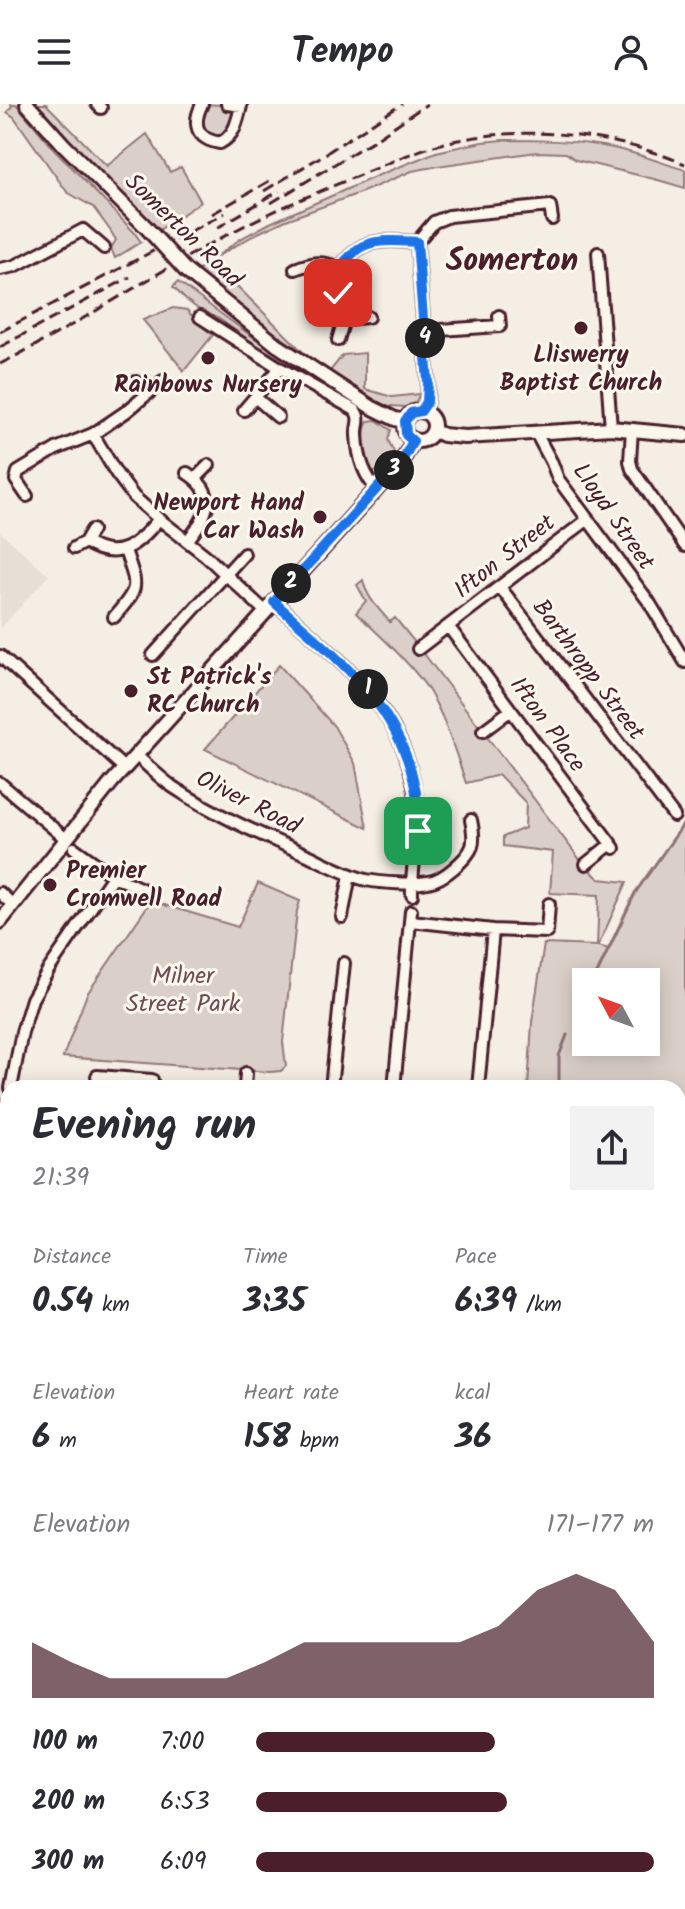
<!DOCTYPE html>
<html lang="en">
<head>
<meta charset="utf-8">
<style>
	body { margin:0; font-family:Kalam,sans-serif; background:#f2f2f3; color:#2b2b33; height:100vh; display:flex; flex-direction:column; font-size:30px; white-space:nowrap }
	* { box-sizing:border-box; margin:0 }
	p { font-size:26px; color:#7c7c81 }
	.icon { flex:none; width:44px; height:44px; fill:none; stroke:currentColor; stroke-width:2; stroke-linecap:round; stroke-linejoin:round }
	.map { position:relative; flex:1; overflow:hidden }
	.drawer { position:absolute; left:0px; top:976px; width:686px; height:830px; display:flex; flex-direction:column; background:#fff; border-radius:24px 24px 0 0; box-shadow:0 4px 20px #0003 }
	.drawer>* { flex:none }
	.needle { width:52px; rotate:311deg }
	.tools { position:absolute; left:572px; top:864px; display:grid; gap:16px }
	.tools a { display:grid; place-items:center; width:88px; height:88px; border-radius:0px; background:#fff; box-shadow:0 4px 20px #0003; font-size:40px }
	.pin { position:absolute; display:grid; place-items:center; width:68px; height:68px; color:#fff; margin:-34px; border-radius:16px; box-shadow:0 4px 12px #0006 }
	.km { position:absolute; width:40px; height:40px; margin:-20px; border-radius:50%; background:#222; color:#fff; font-size:22px; line-height:40px; text-align:center }
	.round { display:grid; place-items:center; flex:none; width:84px; height:84px; border-radius:0px; background:#f2f2f3 }
	.headline { display:flex; align-items:center; justify-content:space-between; height:136px; padding:0 32px }
	h1 { font-size:44px; font-weight:700; line-height:60px }
	.metrics { display:grid; grid-template-columns:repeat(3,1fr); gap:12px; height:136px; padding:8px 32px }
	.metrics div { display:grid; align-content:center }
	.metrics b { font-size:34px; font-weight:700 }
	.metrics small { font-size:22px; font-weight:400 }
	.metrics p { font-size:22px }
	.chart { height:224px; padding:16px 32px }
	.chart p { display:flex; justify-content:space-between }
	.chart svg { width:100%; height:144px; margin-top:8px; fill:#4a1f2b; opacity:.7 }
	ul { padding:0 32px; list-style:none; font-size:26px }
	li { display:grid; grid-template-columns:128px 96px 1fr; align-items:center; height:60px }
	li i { height:20px; border-radius:10px; background:#4a1f2b }
	header { display:flex; justify-content:space-between; align-items:center; height:104px; padding:0 32px; background:#fff; font-size:36px; font-weight:700 }
	.map>svg:first-child { display:block }
	.built { fill:#e7dfd6 }
	.green { fill:#dbd0c9; stroke:#92787a; stroke-width:2; fill-rule:evenodd }
	.water { fill:#baa7a5; stroke:#8d7174; stroke-width:2 }
	.lines { fill:none; stroke-linecap:round; stroke-linejoin:round }
	.stream { stroke:#8d7174; stroke-width:3 }
	.minor-casing { stroke:#4a1f2b; stroke-width:16 }
	.tertiary-casing { stroke:#4a1f2b; stroke-width:18 }
	.primary-casing { stroke:#4a1f2b; stroke-width:22 }
	.minor { stroke:#fbf7ec; stroke-width:10 }
	.tertiary { stroke:#fbf7ec; stroke-width:12 }
	.primary { stroke:#fbf7ec; stroke-width:16 }
	.rail { stroke:#4a1f2b; stroke-width:3; stroke-dasharray:12 6; stroke-linecap:butt }
	.tertiary-bridge-casing { stroke:#4a1f2b; stroke-width:18; stroke-linecap:butt }
	.tertiary-bridge { stroke:#fbf7ec; stroke-width:12 }
	.route-casing { stroke:#fff; stroke-width:16 }
	.route { stroke:#1a73e8; stroke-width:10 }
	.poi-dot { fill:#4a1f2b; stroke:#fbf7ec; stroke-width:3 }
	.labels { text-anchor:middle; dominant-baseline:central; stroke-width:6; stroke-linejoin:round; paint-order:stroke }
	.street-label { font-size:24px; fill:#4a1f2b; stroke:#fbf7ec }
	.poi-label { font-size:24px; font-weight:bold; fill:#4a1f2b; stroke:#fbf7ec }
	.park-label { font-size:24px; fill:#6e4b52; stroke:#fbf7ec }
	.district-label { font-size:32px; font-weight:bold; fill:#4a1f2b; stroke:#fbf7ec }
</style>
</head>
<body>
<header><svg class="icon" aria-label="menu" viewBox="0 0 24 24"><path d="M4 6h16M4 12h16M4 18h16"/></svg>Tempo<svg class="icon" aria-label="person" viewBox="0 0 24 24"><circle cx="12" cy="8" r="4"/><path d="M4 21q1-7 8-7t8 7"/></svg></header>
<div class="map">
<svg width="685" height="1805" viewBox="0 0 685 1805">
	<rect width="100%" height="100%" fill="#f4eee4"/>
	<filter id="ink" filterUnits="userSpaceOnUse"><feTurbulence type="fractalNoise" baseFrequency=".0125" numOctaves="2"/><feDisplacementMap in="SourceGraphic" scale="16" xChannelSelector="R" yChannelSelector="G"/><feConvolveMatrix kernelMatrix="1 2 1 2 8 2 1 2 1" color-interpolation-filters="sRGB"/></filter>
	<g filter="url(#ink)">
		<path class="built" d="M0,428l49,43 -49,54z
			M678,1017h7v310l-7,-5z"/>
		<path class="green" d="M11,0h5l39,46 79,82 7,10 -26,16 -4,-10 5,-8 -6,-10 -17,-23 -26,-15 -53,-75 -7,-5 5,-6z
			M35,0h11l61,62 40,-32 23,38 11,-5 20,35 -45,30 -96,-99z
			M202,0l39,2 -14,33 -23,-2 -5,-27z
			M503,36c31,0 61,0 93,5 30,4 60,16 89,25v18l-27,-8 -82,-20 -10,-7 -29,-1 -93,13 -32,6 -47,20 -79,29 -28,13 -47,27 95,95 -59,-42 -51,-41 44,-33 30,-16 109,-48 57,-23 46,-10z
			M178,178l69,51 102,68 -94,-57 -36,-25 -17,-7 -17,-13 -12,-12z
			M173,204l14,2 11,13 15,12 -29,36 -41,-51z
			M365,249v36l27,8 28,-3 -5,9 -10,4 -14,-1 -1,2 -12,-3 -10,-6 -38,-28 13,-16z
			M376,316l15,10 -3,10 6,12 -4,5 -3,-1 -4,4v5l-9,8c-9,-8 -13,-40 -6,-52z
			M363,476c3,17 16,29 27,42l5,-4 27,33 159,210 18,18 28,3 -29,64 11,3 26,-56 50,-71v289l-7,-1v-22h-150l4,-66 12,-78 53,2 2,-51 -49,-2 3,-41 -50,-6v-9l22,-9 1,-25 -27,-28 -33,8c-11,-31 -20,-64 -37,-92 -15,-25 -51,-58 -73,-78l10,-12 -9,-16zM586,878h60v60h-60z
			M279,561l55,61 21,37 12,65 -162,-79z
			M258,779l42,18 -3,10 -14,131 3,24 -5,5 -11,1 -207,-15 24,-63 64,-93 87,26z
			M685,1415v124l-7,4v-119z
			M0,1486h8v290l-8,2z"/>
		<path class="water" d="M8,1537v79l-8,11v-87z
			M0,1673l2,7 6,5v113h459l11,7h-478z"/>
		<g class="lines">
			<path class="stream" d="M593,878l42,-89 50,-71
				M580,904l6,-12
				M559,984v-32l8,-21
				M678,1613l7,-3"/>
			<defs>
				<path id="minor" d="M97,0l4,4
					M202,0c-10,20 -6,35 18,39 15,-8 17,-21 21,-37l-14,-2
					M417,138l11,140 -1,20 -6,9
					M417,138l17,-20 15,-6 101,-10 2,13
					M598,149l13,175
					M0,165l15,-3 68,-36 21,18
					M295,165c17,-7 27,-8 44,-1
					M200,213l80,51 75,42c7,10 1,15 2,25 1,20 6,40 20,54
					M344,215l24,-2
					M425,227l75,-5 -1,-10
					M338,236l6,-21 -6,-26 1,-25c6,-6 12,-14 19,-19 16,-11 40,-8 59,-7
					M136,278l12,12
					M255,293l23,20
					M244,306l36,-42
					M632,325l-2,32 2,8 53,77
					M536,329l16,30 6,16 91,123 36,60
					M93,330l23,39 18,24 25,22 46,36 60,56
					M187,369c33,21 20,44 0,68
					M196,374l13,-13
					M27,392l-11,-16 2,-8 38,-23 37,-15 34,-23 36,-30
					M85,438l7,-12
					M74,444l11,-6c33,22 53,2 74,-23
					M500,483l174,229
					M274,498c66,59 137,110 143,207 2,29 -6,57 -5,86
					M114,513c27,-31 23,-30 11,-67
					M448,522l166,222
					M418,545l169,-129
					M153,551l91,-101
					M0,552l124,112
					M483,627l28,-21
					M136,651c12,11 24,23 37,32 42,28 91,49 137,69 18,9 37,19 56,24 16,3 46,5 62,2 9,-1 19,-8 26,-14 20,-17 22,-24 17,-48
					M0,679l66,56
					M586,760l25,-20
					M113,772l40,18
					M0,789l13,12
					M342,813l8,-42
					M411,817l82,9 54,2 2,-28
					M97,972l55,4v8
					M11,984l11,-56 10,-33 17,-30 64,-93 -39,-28
					M245,984l1,-15
					M331,984l13,-125
					M394,984l17,-177
					M478,984l15,-158
					M0,1041l8,-41
					M0,1180l8,34
					M0,1376h8
					M0,1464l8,-1
					M678,1710l7,12
					M678,1739l7,-4
					M656,1798l12,7
					M596,1805l5,-7"/>
				<path id="tertiary" d="M27,0l37,41 31,31
					M277,241l94,62 24,12 10,2
					M404 322a15 15 0 1 1 30 0a15 15 0 1 1-30 0Z
					M434,327l9,4 22,2 146,-9 74,7
					M0,818l112,-140 290,-321 11,-20
					M0,1239l8,-1
					M678,1338l7,16"/>
				<path id="primary" d="M678,1405l7,-8
					M678,1553l7,8
					M462,1805l6,-7
					M480,1805l6,-7"/>
			</defs>
			<use href="#minor" class="minor-casing"/>
			<use href="#tertiary" class="tertiary-casing"/>
			<use href="#primary" class="primary-casing"/>
			<use href="#minor" class="minor"/>
			<use href="#tertiary" class="tertiary"/>
			<use href="#primary" class="primary"/>
			<path class="rail" d="M264,87l61,-37 77,-50
				M271,99l103,-63 53,-36
				M212,110l59,-34
				M217,124l62,-37
				M0,228l225,-119
				M0,243l130,-70
				M0,260c82,-41 157,-93 238,-135 38,-20 78,-36 117,-52 36,-15 71,-32 109,-38 73,-13 152,-4 221,25"/>
			<defs>
				<path id="tertiary-bridge" d="M95,72l50,50 41,45 91,74"/>
			</defs>
			<use href="#tertiary-bridge" class="tertiary-bridge-casing"/>
			<use href="#tertiary-bridge" class="tertiary-bridge"/>
		</g>
	</g>
	<g class="lines" filter="url(#ink)">
		<defs>
			<path id="route" d="M338,189l1,-25c6,-6 12,-14 19,-19 16,-11 40,-8 59,-7l11,140 -1,20 -6,9 -10,2 -6,8 1,14 7,6 -11,20 -128,141c60,54 124,100 141,185 3,14 3,29 3,44"/>
		</defs>
		<use href="#route" class="route-casing"/>
		<use href="#route" class="route"/>
	</g>
	<g class="poi-dot">
		<circle cx="581" cy="224" r="8"/>
		<circle cx="208" cy="254" r="8"/>
		<circle cx="320" cy="413" r="8"/>
		<circle cx="131" cy="587" r="8"/>
		<circle cx="50" cy="781" r="8"/>
	</g>
	<g class="labels">
		<g class="street-label">
			<text transform="translate(183 127) rotate(44)">Somerton Road</text>
			<text transform="translate(613 413) rotate(55)">Lloyd Street</text>
			<text transform="translate(505 453) rotate(-38)">Ifton Street</text>
			<text transform="translate(588 566) rotate(53)">Barthropp Street</text>
			<text transform="translate(547 621) rotate(54)">Ifton Place</text>
			<text transform="translate(248 699) rotate(27)">Oliver Road</text>
		</g>
		<g class="poi-label">
			<text x="581" y="251">Lliswerry<tspan x="581" dy="28">Baptist Church</tspan></text>
			<text x="208" y="281">Rainbows Nursery</text>
			<text x="304" y="399" text-anchor="end">Newport Hand<tspan x="304" dy="28">Car Wash</tspan></text>
			<text x="147" y="573" text-anchor="start">St Patrick's<tspan x="147" dy="28">RC Church</tspan></text>
			<text x="66" y="767" text-anchor="start">Premier<tspan x="66" dy="28">Cromwell Road</tspan></text>
		</g>
		<g class="park-label">
			<text x="183" y="872">Milner<tspan x="183" dy="28">Street Park</tspan></text>
		</g>
		<g class="district-label">
			<text x="512" y="157">Somerton</text>
		</g>
	</g>
</svg>
<div class="tools">
<a><svg class="needle" viewBox="-14 -14 28 28"><path d="M0-13l5 13h-10z" fill="#e53935"/><path d="M0 13l5-13h-10z" fill="#7c7c81"/></svg></a>
</div>
<div class="pin" style="left:418px;top:727px;background:#1e9e55"><svg class="icon" aria-label="arrive" viewBox="0 0 24 24"><path d="M6 21V4h12l-3 4 3 4H6"/></svg></div>
<div class="pin" style="left:338px;top:189px;background:#d93025"><svg class="icon" aria-label="check" viewBox="0 0 24 24"><path d="M5 12l5 5 9-10"/></svg></div>
<b class="km" style="left:368px;top:585px">1</b>
<b class="km" style="left:291px;top:479px">2</b>
<b class="km" style="left:394px;top:366px">3</b>
<b class="km" style="left:425px;top:234px">4</b>
<section class="drawer">
<div class="headline"><div><h1>Evening run</h1><p>21:39</p></div><a class="round"><svg class="icon" aria-label="share" viewBox="0 0 24 24"><path d="M12 15V3M7 8l5-5 5 5M5 13v7h14v-7"/></svg></a></div>
<div class="metrics">
<div><p>Distance</p><b>0.54<small> km</small></b></div>
<div><p>Time</p><b>3:35</b></div>
<div><p>Pace</p><b>6:39<small> /km</small></b></div>
</div>
<div class="metrics">
<div><p>Elevation</p><b>6<small> m</small></b></div>
<div><p>Heart rate</p><b>158<small> bpm</small></b></div>
<div><p>kcal</p><b>36</b></div>
</div>
<div class="chart"><p><span>Elevation</span>171–177 m</p>
<svg viewBox="0 0 160 44" preserveAspectRatio="none"><path d="M0 44V27L10 33L20 38L30 38L40 38L50 38L60 33L70 27L80 27L90 27L100 27L110 27L120 22L130 11L140 6L150 11L160 27V44z"/></svg>
</div>
<ul>
<li><b>100 m</b>7:00<i style="width:60%"></i></li>
<li><b>200 m</b>6:53<i style="width:63%"></i></li>
<li><b>300 m</b>6:09<i style="width:100%"></i></li>
</ul>
</section>
</div>
</body>
</html>
